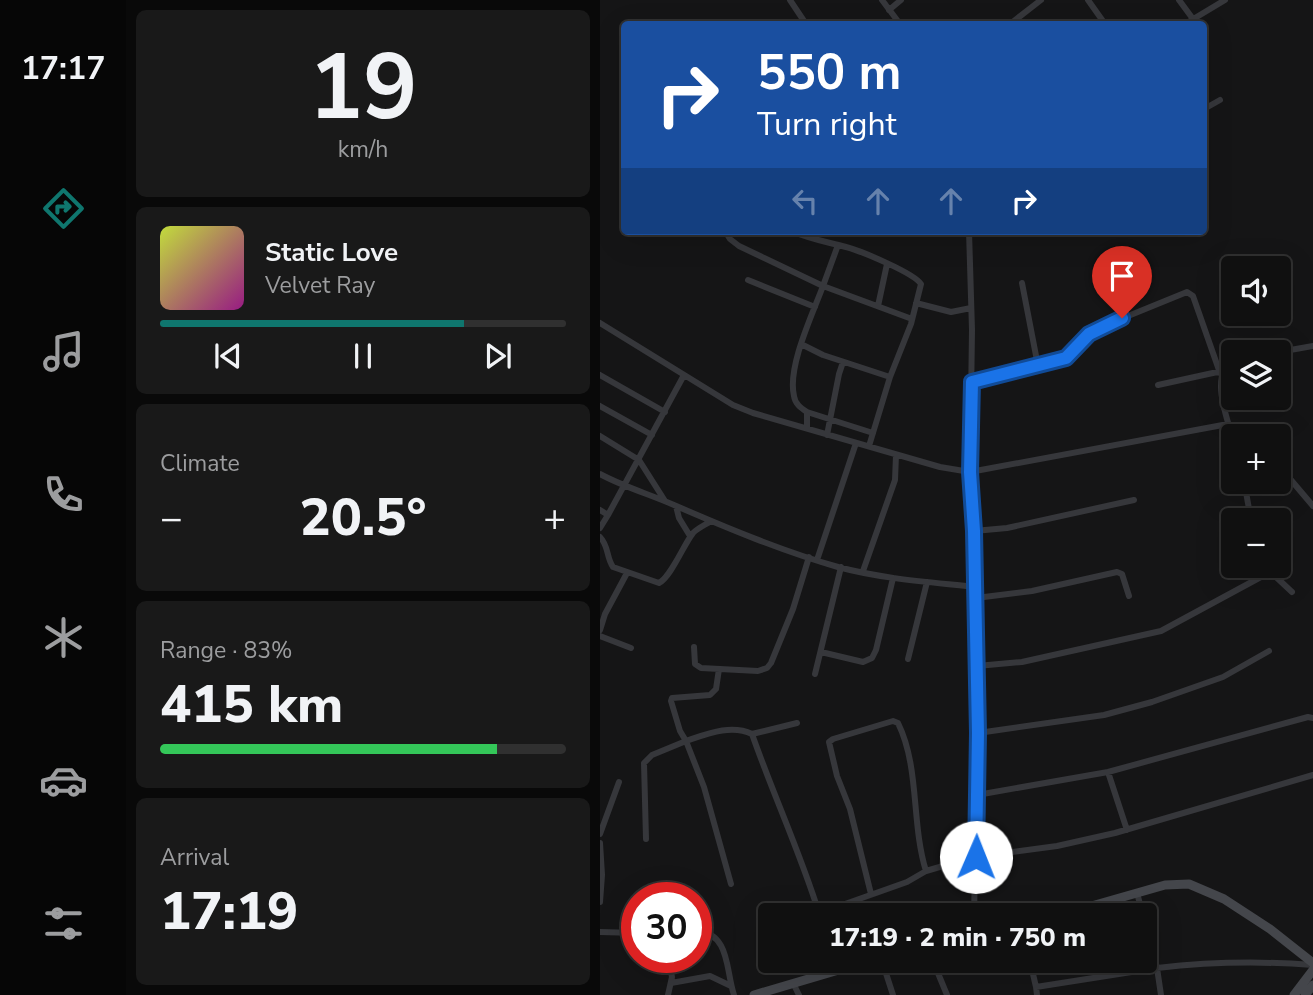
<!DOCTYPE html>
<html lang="en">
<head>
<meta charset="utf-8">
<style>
  :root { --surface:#101010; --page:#191919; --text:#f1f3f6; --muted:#9c9d9f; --line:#303030; --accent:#0f766e }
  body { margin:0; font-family:"Nunito Sans",sans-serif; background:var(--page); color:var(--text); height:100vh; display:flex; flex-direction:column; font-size:26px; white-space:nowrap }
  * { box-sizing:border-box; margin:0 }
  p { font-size:23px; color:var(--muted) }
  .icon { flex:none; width:38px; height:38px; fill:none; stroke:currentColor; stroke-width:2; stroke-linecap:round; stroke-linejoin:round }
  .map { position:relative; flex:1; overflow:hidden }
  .details { display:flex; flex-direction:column; gap:10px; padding:10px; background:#090909; width:474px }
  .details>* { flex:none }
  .hud { position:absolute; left:21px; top:21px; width:586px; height:214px; border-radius:7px; box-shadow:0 7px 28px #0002,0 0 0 2px var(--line); background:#1a4fa0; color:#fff; overflow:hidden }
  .tools { position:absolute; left:621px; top:256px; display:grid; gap:14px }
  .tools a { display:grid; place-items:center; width:70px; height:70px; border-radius:7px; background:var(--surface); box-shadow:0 7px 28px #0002,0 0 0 2px var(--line); font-size:35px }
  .speed { position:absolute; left:21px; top:882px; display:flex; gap:14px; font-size:35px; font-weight:700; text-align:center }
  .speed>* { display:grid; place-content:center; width:91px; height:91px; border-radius:50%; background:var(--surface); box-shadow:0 7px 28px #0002,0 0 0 2px var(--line); line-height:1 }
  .speed .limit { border:10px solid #d22; background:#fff; color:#111 }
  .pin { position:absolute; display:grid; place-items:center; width:60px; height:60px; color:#fff; margin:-72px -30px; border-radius:50% 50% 50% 0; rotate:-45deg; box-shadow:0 0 7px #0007 }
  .pin .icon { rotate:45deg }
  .me { position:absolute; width:77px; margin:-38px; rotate:1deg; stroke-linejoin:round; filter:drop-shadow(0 0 5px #0008) }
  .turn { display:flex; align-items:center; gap:24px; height:147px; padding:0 21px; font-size:32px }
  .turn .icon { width:91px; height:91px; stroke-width:2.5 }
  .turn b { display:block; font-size:49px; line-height:60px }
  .lanes { display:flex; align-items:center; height:66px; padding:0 21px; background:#0003; justify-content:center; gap:35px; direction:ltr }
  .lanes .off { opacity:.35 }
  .big { font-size:52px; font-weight:800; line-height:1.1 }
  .details .card { flex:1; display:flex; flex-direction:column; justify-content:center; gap:10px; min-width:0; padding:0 24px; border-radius:10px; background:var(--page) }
  .details .dial { align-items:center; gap:0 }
  .dial b { font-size:91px; line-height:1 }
  .song { display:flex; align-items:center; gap:21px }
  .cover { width:84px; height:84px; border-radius:10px; background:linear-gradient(135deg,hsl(70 70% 55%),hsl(310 70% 35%)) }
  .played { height:7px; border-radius:4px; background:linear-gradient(90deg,var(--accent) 75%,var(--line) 75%) }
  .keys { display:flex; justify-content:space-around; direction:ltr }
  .heat { display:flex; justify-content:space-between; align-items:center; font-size:38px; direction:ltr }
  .charge { height:10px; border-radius:5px; background:linear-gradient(90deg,#34c759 83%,var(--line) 0) }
  .trip { position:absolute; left:158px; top:903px; width:399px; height:70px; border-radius:7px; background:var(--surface); box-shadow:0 7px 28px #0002,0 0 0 2px var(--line); font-weight:800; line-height:70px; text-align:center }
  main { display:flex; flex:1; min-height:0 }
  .tab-bar { display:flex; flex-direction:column; width:126px; justify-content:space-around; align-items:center; background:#060606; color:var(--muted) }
  .tab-bar .icon { width:49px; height:49px }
  .tab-bar .current { color:var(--accent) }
  .tab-bar b { font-size:32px; color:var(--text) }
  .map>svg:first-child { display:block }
</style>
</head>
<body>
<main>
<nav class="tab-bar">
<b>17:17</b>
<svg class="icon current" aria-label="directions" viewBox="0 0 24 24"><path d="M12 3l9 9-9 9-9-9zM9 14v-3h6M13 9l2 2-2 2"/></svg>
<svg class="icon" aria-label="music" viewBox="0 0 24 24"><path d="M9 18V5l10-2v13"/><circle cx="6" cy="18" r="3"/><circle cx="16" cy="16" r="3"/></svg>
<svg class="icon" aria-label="phone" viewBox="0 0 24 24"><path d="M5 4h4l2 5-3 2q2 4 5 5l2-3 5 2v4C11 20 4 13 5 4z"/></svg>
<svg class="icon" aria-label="climate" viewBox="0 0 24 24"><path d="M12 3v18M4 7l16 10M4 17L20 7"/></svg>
<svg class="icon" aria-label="car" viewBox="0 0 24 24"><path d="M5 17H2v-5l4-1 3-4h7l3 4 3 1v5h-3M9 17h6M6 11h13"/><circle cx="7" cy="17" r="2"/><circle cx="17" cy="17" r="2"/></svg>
<svg class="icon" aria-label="filters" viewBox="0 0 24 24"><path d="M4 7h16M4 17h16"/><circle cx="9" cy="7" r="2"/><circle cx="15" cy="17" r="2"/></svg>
</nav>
<section class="details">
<div class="card dial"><b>19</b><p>km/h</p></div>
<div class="card">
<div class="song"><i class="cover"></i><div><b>Static Love</b><p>Velvet Ray</p></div></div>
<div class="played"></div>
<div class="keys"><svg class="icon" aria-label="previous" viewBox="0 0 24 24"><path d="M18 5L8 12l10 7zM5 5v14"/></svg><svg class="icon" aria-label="pause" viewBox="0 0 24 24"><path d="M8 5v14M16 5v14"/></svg><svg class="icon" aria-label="next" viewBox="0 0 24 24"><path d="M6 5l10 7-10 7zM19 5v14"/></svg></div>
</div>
<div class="card"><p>Climate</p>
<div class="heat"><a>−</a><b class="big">20.5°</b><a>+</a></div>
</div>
<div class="card"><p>Range · 83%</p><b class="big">415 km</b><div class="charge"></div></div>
<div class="card"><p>Arrival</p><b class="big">17:19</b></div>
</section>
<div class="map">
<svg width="713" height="995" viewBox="0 0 713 995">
  <rect width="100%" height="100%" fill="#151516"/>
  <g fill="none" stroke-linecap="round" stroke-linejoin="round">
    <path stroke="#36373b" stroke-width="6" d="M190 0 206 24
      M282 0 300 24
      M488 0 505 24
      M579 0 593 19
      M289 10 301 0
      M410 24 441 0
      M585 24 625 0
      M604 109 620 100
      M125 231 130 239 139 246 223 286C213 313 187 367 194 396 195 404 201 408 207 412V428
      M192 231C209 239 228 242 246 247 261 251 314 273 321 284L311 324 290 377 269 446
      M369 231 372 330 370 472 374 531 378 733 374 915
      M238 245 223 286 312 319
      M148 280 215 307
      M422 283 438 366
      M316 303 351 312 371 308
      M278 306 287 264
      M0 323 133 405 153 413 340 467 370 472 628 424
      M201 344 223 355 290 377
      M679 352 713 346
      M634 360C608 373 628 421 634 442
      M0 375 65 412
      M371 382 466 358 489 334 506 325 587 292 593 296 620 373
      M558 385 622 371
      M0 406 52 435
      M207 412 273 433
      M227 435 239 374 243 362
      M0 436 39 460 65 501
      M0 474C24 487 49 494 74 505 127 528 182 551 238 567 283 579 330 582 375 587
      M679 478 688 477 691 480 713 506
      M644 481 651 520
      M644 485 669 481
      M76 506 79 518 90 536
      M0 510 8 515 84 375
      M0 528 8 515
      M374 531 407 528 534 500
      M0 537C9 546 6 557 13 567L59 583C71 577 84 544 93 533 98 528 105 525 111 521
      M217 560 256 443
      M669 565 676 577 692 592
      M263 571 295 480 296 455
      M376 598 432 591 517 572 522 574 529 596
      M0 630 5 614 27 573
      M0 636 31 648
      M94 647 95 664 101 668 158 671 167 668 171 663 193 609 209 557
      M221 652 263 662 272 658 276 650 293 578
      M308 659 327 582
      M377 666 422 662 561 631 672 571
      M215 674 241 567
      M197 723 152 734C173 794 200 852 219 913
      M378 733 504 715 552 702 623 677 669 651
      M508 772 527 830
      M377 795 508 772 708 717 713 718
      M0 834 19 782
      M46 839 44 763 52 755 86 741 80 731 71 701 72 698 110 695 116 689 119 669
      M0 843 2 875 0 902
      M131 884 104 787 86 741C107 734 131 724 152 734
      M537 893 543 915
      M271 894 250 809 237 776 229 742 233 739 293 721 298 723C320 768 311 823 326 871
      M214 915 307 882 326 871 360 861 375 857 457 846 515 833 713 775
      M96 929C131 936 125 967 134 995
      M0 932 37 933
      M68 957 72 977 68 995
      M207 961 212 978
      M282 961 293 995
      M333 961 347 995
      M430 961 436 987
      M71 983 110 976 131 986
      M193 983 199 995
      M437 995 436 987 557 968 544 920
      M561 995 557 968C609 962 661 961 713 965"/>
    <path stroke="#44464b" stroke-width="9" d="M460 915 565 885 589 884 624 899 670 929 713 963
      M154 995 269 961
      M694 995 713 970
      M705 995 713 985"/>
  </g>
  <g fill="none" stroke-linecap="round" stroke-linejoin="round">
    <g stroke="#114b97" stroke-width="18">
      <path id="route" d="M376 857 378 733 374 531 370 472 372 382 466 358 489 334 522 318"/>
    </g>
    <use href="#route" stroke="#1a73e8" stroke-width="12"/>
  </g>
</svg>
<div class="tools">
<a><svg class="icon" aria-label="sound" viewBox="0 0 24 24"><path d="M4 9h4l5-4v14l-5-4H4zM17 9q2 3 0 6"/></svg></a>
<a><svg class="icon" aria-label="layers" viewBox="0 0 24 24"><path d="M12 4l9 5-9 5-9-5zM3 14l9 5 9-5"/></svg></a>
<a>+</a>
<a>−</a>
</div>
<div class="speed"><div class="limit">30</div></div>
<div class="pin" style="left:522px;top:318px;background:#d93025"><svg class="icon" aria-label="arrive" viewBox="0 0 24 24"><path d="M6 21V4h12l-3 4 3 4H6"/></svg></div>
<svg class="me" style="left:376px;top:857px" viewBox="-20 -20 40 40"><circle r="19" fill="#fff"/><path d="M0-13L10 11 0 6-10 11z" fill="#1a73e8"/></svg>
<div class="trip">17:19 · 2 min · 750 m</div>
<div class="hud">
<div class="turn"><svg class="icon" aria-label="right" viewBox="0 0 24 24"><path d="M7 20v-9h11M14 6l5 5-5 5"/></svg><div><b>550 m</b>Turn right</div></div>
<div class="lanes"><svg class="icon off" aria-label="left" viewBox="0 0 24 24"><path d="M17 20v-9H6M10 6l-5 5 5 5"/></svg><svg class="icon off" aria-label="ahead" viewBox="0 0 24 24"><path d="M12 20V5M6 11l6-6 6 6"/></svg><svg class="icon off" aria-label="ahead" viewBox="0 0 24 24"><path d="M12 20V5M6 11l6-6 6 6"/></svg><svg class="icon" aria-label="right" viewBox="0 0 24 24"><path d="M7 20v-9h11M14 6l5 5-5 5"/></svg></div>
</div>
</div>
</main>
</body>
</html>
